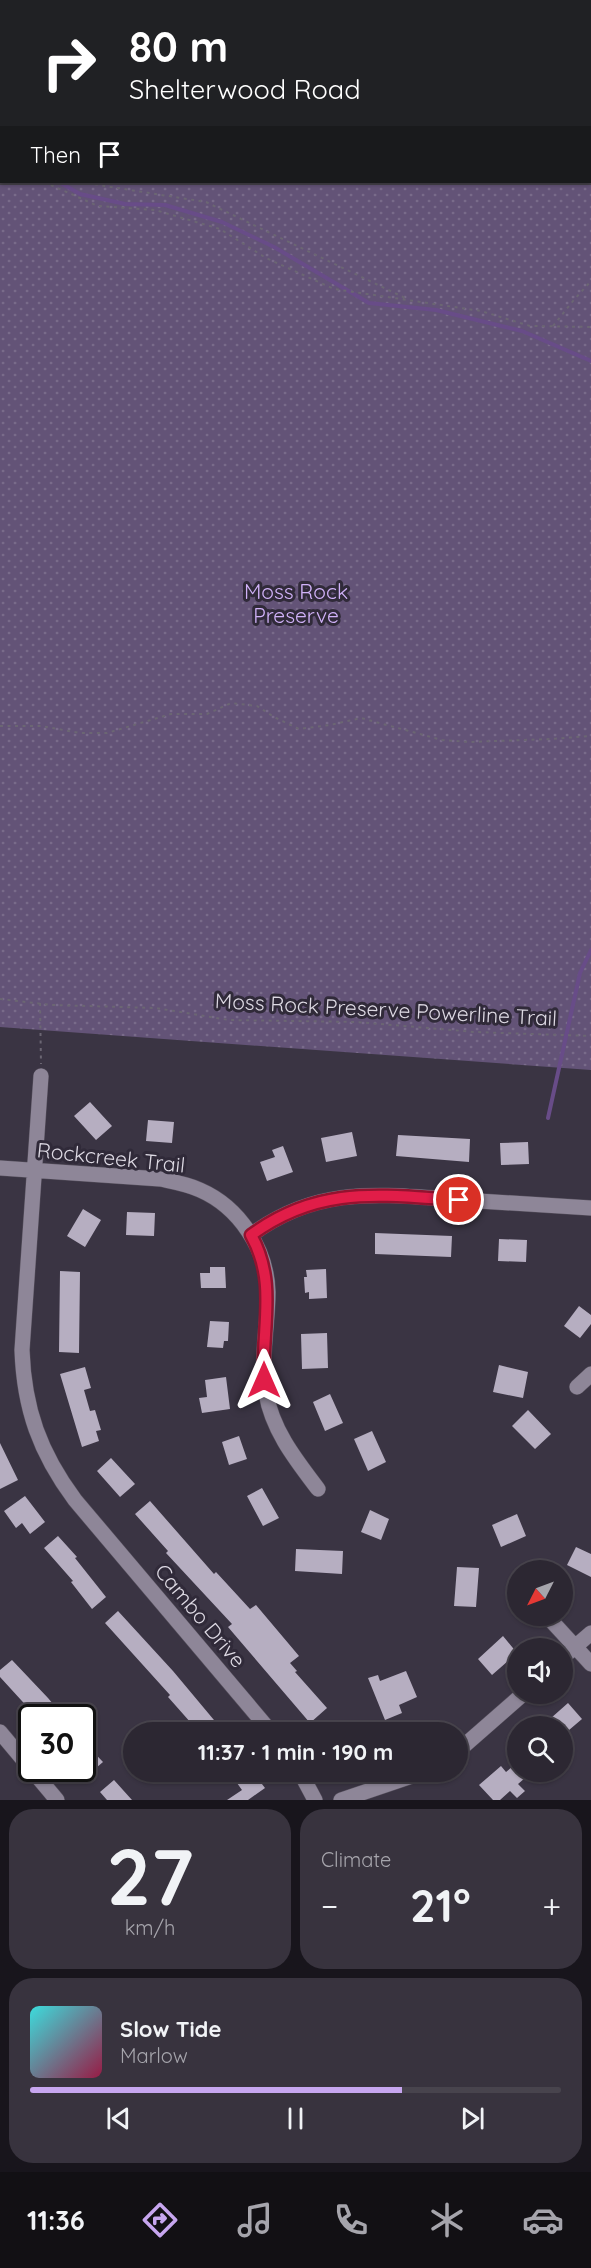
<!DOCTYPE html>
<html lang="en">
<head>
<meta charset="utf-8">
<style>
  :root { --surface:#2c2732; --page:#38333e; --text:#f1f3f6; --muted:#a6a5ac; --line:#48444d; --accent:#c7a6ef }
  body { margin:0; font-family:Quicksand,sans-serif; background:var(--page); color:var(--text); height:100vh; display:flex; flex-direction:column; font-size:22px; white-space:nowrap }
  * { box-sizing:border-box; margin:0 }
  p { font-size:20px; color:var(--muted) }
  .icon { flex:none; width:33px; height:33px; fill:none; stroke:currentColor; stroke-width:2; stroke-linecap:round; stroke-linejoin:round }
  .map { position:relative; height:1800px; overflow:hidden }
  .panel { display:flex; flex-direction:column; gap:9px; padding:9px; background:#18151c; flex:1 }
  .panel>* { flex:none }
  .hud { position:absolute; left:0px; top:0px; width:591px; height:183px; box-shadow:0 2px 4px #0004,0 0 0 2px var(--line); background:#202124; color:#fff; overflow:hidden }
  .needle { width:39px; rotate:228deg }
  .buttons { position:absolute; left:507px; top:1560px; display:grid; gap:12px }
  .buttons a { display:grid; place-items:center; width:66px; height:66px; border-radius:50%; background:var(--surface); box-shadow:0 2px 4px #0004,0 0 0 2px var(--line); font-size:30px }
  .speed { position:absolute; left:18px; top:1704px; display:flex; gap:12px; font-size:30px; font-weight:700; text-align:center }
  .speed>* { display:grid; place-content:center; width:78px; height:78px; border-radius:50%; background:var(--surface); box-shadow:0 2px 4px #0004,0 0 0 2px var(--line); line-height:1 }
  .speed .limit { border:3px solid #111; border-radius:9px; background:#fff; color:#111 }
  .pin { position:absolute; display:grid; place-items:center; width:51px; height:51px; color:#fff; margin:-26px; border:3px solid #fff; border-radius:50%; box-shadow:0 2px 6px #0007 }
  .me { position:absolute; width:66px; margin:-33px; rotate:0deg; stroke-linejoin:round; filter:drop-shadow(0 0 4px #0008) }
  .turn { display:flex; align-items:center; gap:21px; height:126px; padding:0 30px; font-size:27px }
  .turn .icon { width:78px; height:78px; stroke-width:2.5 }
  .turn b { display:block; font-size:42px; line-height:51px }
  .then { display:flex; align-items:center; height:57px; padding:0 30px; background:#0003; gap:12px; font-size:22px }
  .big { font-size:45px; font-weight:700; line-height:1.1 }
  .panel .widget { flex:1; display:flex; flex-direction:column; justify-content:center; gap:9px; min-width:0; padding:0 21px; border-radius:24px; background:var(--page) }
  .panel .dial { align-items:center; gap:0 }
  .dial b { font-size:78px; line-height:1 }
  .song { display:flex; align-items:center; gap:18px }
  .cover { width:72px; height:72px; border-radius:9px; background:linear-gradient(135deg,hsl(180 70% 55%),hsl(340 70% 35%)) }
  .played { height:6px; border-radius:3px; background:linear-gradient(90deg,var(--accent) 70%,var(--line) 70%) }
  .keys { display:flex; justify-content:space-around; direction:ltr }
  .heat { display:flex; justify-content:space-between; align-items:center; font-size:33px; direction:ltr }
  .panel .tiles { flex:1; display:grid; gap:9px; grid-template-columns:1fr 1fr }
  .widget:last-child { grid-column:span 2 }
  .trip { position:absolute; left:123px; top:1722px; width:345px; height:60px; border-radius:30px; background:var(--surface); box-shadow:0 2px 4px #0004,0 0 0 2px var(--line); font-weight:700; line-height:60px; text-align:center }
  .dock { display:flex; height:96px; justify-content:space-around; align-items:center; background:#121014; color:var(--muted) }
  .dock .icon { width:42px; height:42px }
  .dock .active { color:var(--accent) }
  .dock b { font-size:27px; color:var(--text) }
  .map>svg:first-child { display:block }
</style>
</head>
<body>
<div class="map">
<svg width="591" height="1800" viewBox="0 0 591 1800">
  <defs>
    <pattern id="park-dots" width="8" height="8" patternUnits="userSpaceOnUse" patternTransform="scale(1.5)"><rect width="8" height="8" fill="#635377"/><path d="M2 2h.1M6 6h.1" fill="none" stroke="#796b8a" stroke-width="1.8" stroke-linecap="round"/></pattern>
  </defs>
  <rect width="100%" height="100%" fill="#3a3443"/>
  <path fill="url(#park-dots)" fill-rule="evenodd" d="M0 0H591V1070L0 1027ZM2 2H590V182H2Z"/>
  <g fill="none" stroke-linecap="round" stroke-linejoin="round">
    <path stroke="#684c88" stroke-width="4" d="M0 149 2 150
      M59 182 80 194 125 204 165 205 222 222 274 247 369 303 436 310 522 331 591 361
      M548 1118 580 973 591 950"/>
  </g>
  <path fill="#b6aec1" d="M90 1102 112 1126 96 1140 74 1116Z
    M148 1120 174 1122 172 1143 146 1141Z
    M352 1132 357 1156 326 1162 321 1138Z
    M398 1135 470 1139 469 1162 396 1156Z
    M528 1142 529 1164 501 1165 500 1143Z
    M283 1146 293 1172 267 1181 260 1162 275 1157 272 1150Z
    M83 1209 101 1220 85 1247 67 1236Z
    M127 1212 155 1213 154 1236 126 1235Z
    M375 1233 452 1236 451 1257 375 1254Z
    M499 1239 527 1240 526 1262 498 1261Z
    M210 1267H225L226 1288H201L200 1273H210Z
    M326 1269 327 1298 309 1299V1292L305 1293 304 1277H307L306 1270Z
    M60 1271 80 1272 79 1353 59 1352Z
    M579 1306 591 1315V1324L580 1338 564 1326Z
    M210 1321 229 1322 228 1341H224L223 1348 207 1347Z
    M327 1333 328 1368 302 1369 301 1334Z
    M499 1365 528 1372 523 1398 493 1392Z
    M85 1367 91 1388 84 1390 90 1411 95 1410 101 1430 96 1431 99 1441 82 1447 60 1374Z
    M226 1377 230 1409 202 1413 199 1398 207 1397 205 1380Z
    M330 1394 343 1423 325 1431 313 1402Z
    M528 1410 551 1434 535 1449 512 1426Z
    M372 1431 386 1462 368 1471 354 1439Z
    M239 1436 247 1459 229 1465 222 1442Z
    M0 1443 18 1480 0 1489Z
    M111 1458 135 1484 120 1497 97 1471Z
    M262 1488 279 1518 263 1526 247 1496Z
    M25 1496 45 1522 30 1534 22 1523 16 1528 4 1511Z
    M150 1501 214 1574 216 1572 250 1609 256 1605 299 1656 290 1663 297 1671 295 1672 327 1708 310 1723 228 1627 232 1624 166 1553 168 1551 135 1514Z
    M370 1510 389 1519 381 1540 361 1532Z
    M517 1514 526 1536 501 1547 492 1525Z
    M58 1536 77 1557 75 1558 106 1597 92 1609 71 1582 73 1581 44 1548Z
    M576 1547 591 1554V1577L567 1565Z
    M296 1549 343 1551 342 1574 295 1571Z
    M457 1567 479 1568 476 1607 454 1606Z
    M118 1611 173 1671 224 1732H199L168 1697 170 1695 105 1623Z
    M503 1636 517 1653 492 1675 478 1659Z
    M12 1660 48 1698 65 1718H26L32 1712 0 1677V1670Z
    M406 1671 417 1697 399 1705 402 1713 385 1720 368 1678 378 1675 380 1681Z
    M568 1703 582 1719 562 1736V1726H542Z
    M82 1740 103 1762 82 1780Z
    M518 1762V1772H532L518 1784 525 1791 517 1798 510 1791 500 1800H493L479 1785 501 1766 506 1772Z
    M229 1772H253L265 1788 248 1800H227L242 1790Z
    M114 1780 132 1800H107L100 1792Z"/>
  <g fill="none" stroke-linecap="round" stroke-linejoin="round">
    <g stroke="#56505d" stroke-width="16">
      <path id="street" d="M41 1076 22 1350C24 1409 40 1453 75 1500L271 1732
        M0 1168 160 1179C174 1182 187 1184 200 1190 239 1207 267 1249 268 1292 268 1325 260 1359 266 1393 272 1430 296 1460 318 1489
        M251 1235C320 1184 383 1195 463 1200 505 1203 548 1205 591 1208
        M577 1387 591 1374
        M547 1616 591 1664
        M562 1658 591 1633
        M0 1732 57 1800
        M458 1751 523 1694
        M300 1772 315 1800
        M341 1800 424 1772"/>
    </g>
    <path stroke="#6b6673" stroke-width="2" stroke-dasharray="3 4.5" stroke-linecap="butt" d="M0 134 2 135
      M0 156H2
      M590 181 591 182
      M44 182 98 206 155 210 220 229 266 258 334 289 481 311 530 326 591 327
      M80 182 206 202 405 298
      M553 326 573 301 591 281
      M0 726H41L80 733H107L171 714H207L231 703 257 706 274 717 299 729 330 725 361 718 442 740 469 742 550 739 591 736
      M0 999 52 1005 156 1008 229 1020 357 1022 475 1032 591 1036
      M40 1003 41 1064"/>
    <use href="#street" stroke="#8e8698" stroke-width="15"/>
  </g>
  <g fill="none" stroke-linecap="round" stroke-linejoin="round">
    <g stroke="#92132f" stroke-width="15">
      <path id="route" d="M264 1380C261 1329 278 1283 251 1235 319 1185 380 1195 459 1200"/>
    </g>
    <use href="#route" stroke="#e11d48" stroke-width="10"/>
  </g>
  <g text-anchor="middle" stroke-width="6" stroke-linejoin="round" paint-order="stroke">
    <g font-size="21" fill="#d1b2f9" stroke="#302a39">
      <text x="296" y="599">Moss Rock<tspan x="296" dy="24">Preserve</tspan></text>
    </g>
    <g font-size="21" fill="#ddd9e3" stroke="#302a39">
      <text transform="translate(386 1010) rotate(3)" y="7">Moss Rock Preserve Powerline Trail</text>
      <text transform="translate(111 1158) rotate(6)" y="7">Rockcreek Trail</text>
      <text transform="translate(200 1616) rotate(50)" y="7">Cambo Drive</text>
    </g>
  </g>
</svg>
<div class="buttons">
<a><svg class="needle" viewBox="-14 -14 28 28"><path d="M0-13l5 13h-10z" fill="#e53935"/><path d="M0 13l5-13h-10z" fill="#a6a5ac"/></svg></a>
<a><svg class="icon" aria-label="sound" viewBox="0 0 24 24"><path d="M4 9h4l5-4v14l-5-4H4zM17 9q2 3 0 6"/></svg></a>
<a><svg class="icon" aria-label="search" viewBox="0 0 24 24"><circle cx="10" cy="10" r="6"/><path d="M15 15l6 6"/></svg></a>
</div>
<div class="speed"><div class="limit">30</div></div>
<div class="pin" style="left:459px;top:1200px;background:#d93025"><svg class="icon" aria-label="arrive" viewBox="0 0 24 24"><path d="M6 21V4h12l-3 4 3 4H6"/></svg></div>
<svg class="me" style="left:264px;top:1380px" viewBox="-20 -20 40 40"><path d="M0-17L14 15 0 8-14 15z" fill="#e11d48" stroke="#fff" stroke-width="4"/></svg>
<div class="trip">11:37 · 1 min · 190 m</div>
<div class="hud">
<div class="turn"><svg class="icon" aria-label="right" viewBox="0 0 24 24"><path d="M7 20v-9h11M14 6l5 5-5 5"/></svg><div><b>80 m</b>Shelterwood Road</div></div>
<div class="then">Then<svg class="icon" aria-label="arrive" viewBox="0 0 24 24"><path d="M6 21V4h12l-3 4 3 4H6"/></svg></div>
</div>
</div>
<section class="panel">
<div class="tiles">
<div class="widget dial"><b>27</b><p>km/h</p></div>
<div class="widget"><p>Climate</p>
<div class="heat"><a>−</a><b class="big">21°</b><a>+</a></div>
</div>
<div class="widget">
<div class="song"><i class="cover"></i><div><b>Slow Tide</b><p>Marlow</p></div></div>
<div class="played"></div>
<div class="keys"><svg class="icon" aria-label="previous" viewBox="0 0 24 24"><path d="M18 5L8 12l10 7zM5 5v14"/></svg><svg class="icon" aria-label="pause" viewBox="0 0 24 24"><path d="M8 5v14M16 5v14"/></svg><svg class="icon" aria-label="next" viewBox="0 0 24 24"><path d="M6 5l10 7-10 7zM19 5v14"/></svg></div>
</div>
</div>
</section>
<nav class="dock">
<b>11:36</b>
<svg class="icon active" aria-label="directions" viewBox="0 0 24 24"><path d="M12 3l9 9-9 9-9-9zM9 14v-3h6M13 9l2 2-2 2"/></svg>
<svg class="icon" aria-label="music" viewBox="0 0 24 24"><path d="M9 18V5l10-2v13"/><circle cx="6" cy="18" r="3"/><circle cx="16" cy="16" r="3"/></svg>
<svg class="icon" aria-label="phone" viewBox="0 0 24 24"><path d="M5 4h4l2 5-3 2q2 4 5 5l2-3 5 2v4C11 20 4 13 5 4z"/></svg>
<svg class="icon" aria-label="climate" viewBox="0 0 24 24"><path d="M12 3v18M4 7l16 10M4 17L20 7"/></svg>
<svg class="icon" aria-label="car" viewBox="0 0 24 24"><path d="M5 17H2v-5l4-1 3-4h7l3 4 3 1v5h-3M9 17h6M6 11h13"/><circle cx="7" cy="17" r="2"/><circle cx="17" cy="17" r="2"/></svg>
</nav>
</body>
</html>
